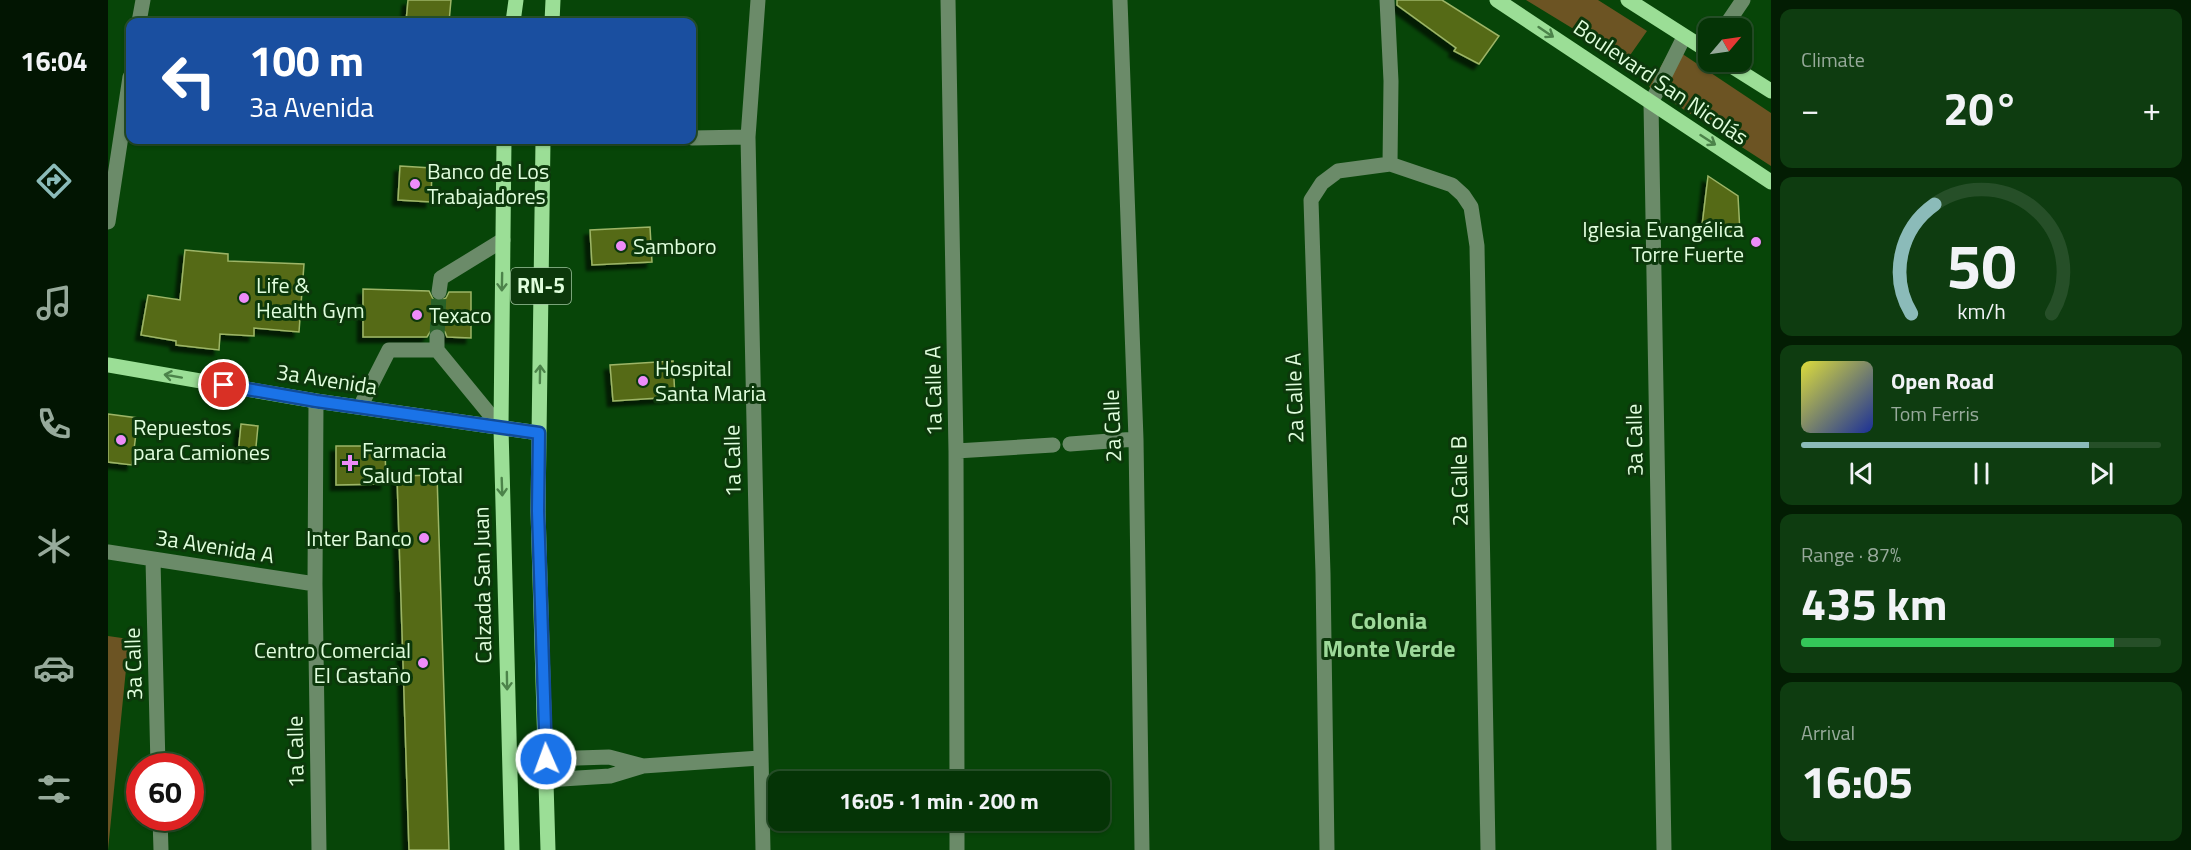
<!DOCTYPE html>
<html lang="en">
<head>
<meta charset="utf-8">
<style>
  :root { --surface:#053406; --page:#0e3c10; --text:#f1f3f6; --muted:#97aa9b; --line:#264f28; --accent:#8bbbb9 }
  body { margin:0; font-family:"Titillium Web",sans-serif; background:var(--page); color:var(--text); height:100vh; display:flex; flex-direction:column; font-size:22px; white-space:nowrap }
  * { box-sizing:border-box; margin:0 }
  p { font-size:20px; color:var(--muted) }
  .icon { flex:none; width:33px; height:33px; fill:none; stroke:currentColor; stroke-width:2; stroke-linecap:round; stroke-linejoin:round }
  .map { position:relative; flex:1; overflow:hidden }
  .details { display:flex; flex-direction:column; gap:9px; padding:9px; background:#031d03; width:420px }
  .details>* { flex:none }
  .top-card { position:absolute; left:18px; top:18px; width:570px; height:126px; border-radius:12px; box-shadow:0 2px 4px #0004,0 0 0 2px var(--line); background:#1a4fa0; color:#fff; overflow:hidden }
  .needle { width:39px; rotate:61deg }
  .buttons { position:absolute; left:1590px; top:18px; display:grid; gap:12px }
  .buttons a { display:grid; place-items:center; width:54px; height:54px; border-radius:12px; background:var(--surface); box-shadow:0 2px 4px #0004,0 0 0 2px var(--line); font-size:30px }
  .speed { position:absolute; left:18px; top:753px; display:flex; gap:12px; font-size:30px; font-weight:700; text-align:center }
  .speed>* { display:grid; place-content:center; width:78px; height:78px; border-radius:50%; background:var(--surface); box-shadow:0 2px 4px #0004,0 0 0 2px var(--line); line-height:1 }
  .speed .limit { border:9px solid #d22; background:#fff; color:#111 }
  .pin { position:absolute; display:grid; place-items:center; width:51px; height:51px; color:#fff; margin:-26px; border:3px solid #fff; border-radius:50%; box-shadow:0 2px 6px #0007 }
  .me { position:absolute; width:66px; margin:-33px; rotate:358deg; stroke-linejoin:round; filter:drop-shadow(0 0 4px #0008) }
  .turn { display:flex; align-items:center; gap:21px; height:126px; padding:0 24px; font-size:27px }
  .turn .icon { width:78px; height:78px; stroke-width:2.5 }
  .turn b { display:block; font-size:42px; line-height:51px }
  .big { font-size:45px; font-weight:700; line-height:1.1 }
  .details .card { flex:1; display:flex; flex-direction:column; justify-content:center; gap:9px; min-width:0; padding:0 21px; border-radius:12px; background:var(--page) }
  .details .dial { align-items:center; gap:0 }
  .dial svg { height:156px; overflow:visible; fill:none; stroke:var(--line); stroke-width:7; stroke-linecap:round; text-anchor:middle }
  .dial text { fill:var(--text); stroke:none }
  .song { display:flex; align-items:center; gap:18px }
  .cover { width:72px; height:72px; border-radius:9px; background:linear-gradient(135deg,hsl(60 70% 55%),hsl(230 70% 35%)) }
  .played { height:6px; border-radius:3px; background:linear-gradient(90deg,var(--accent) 80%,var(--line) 80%) }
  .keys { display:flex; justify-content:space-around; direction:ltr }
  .heat { display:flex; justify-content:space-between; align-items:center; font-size:33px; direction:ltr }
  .charge { height:9px; border-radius:4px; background:linear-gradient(90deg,#34c759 87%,var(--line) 0) }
  .trip { position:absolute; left:660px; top:771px; width:342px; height:60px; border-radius:12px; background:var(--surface); box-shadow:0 2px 4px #0004,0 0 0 2px var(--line); font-weight:700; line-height:60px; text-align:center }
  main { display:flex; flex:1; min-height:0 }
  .dock { display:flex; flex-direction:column; width:108px; justify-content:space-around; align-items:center; background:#021502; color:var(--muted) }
  .dock .icon { width:42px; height:42px }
  .dock .selected { color:var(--accent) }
  .dock b { font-size:27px; color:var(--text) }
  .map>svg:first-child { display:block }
</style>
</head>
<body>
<main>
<nav class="dock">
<b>16:04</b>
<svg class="icon selected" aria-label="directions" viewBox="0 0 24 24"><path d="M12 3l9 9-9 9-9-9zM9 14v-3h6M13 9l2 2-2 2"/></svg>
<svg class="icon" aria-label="music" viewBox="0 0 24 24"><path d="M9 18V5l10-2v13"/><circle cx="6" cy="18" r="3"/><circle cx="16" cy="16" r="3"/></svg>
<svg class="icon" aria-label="phone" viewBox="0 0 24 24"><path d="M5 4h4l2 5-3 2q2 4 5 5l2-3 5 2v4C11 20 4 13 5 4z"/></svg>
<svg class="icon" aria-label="climate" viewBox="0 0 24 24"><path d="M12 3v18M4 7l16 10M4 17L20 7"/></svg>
<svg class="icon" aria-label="car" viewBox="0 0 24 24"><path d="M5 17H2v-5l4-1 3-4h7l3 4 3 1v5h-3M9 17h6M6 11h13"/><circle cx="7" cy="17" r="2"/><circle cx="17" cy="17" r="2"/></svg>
<svg class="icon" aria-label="filters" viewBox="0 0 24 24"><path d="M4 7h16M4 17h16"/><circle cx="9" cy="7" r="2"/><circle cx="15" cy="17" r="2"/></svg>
</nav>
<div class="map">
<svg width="1663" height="850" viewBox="0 0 1663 850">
  <defs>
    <filter id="shadow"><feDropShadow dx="-5.5" dy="5.5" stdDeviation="1.5" flood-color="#0009"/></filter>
  </defs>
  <rect width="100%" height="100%" fill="#074508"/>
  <path fill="#6c5423" d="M1418 0H1490L1539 31 1518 61Z
    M1564 47 1663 113V166L1541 87Z
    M0 636 21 639 0 850Z"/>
  <path fill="#556a18" stroke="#9db566" stroke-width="1.5" filter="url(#shadow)" d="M300 0H343L341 22H298Z
    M1289 0H1334L1391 36 1371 64 1346 51 1348 48 1289 5Z
    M292 166 324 168 323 202 290 200Z
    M1600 176 1630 196 1632 232 1593 234Z
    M542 227 544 262 484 265 482 230Z
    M77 250 120 254V261L196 264 191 332 146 328V336L112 334 111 350 68 345V341L33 335 40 295 72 300Z
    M255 289 321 291 325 299 330 302 338 298 341 292H363V338L339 337 337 332 330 327 324 329 319 337H255Z
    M565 361 567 397 505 401 502 365Z
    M0 414 30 418 24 465 0 462Z
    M133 424 150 426 147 457 130 455Z
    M228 446H277L278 484 228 485Z
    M329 475 341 850H301L289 476Z"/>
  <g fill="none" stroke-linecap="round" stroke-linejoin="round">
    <path stroke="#286128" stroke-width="15" stroke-dasharray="15 8" stroke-linecap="butt" d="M329 337 331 292"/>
    <path stroke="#6b8b69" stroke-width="15" d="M650 0 640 137 655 850
      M840 0 848 451 849 782
      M1012 0 1028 439 1034 850
      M1279 0 1283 81 1282 164
      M31 22 35 0
      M1616 28 1635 0
      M584 138 640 137
      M0 222 22 77
      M331 292 333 278 395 240
      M329 337V350L393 428
      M208 401 207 584 211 850
      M252 407 281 350H329
      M962 444 1028 439
      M848 451 945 445
      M0 552 207 584
      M45 560 50 766
      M438 759 501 757 535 766
      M438 780 502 776 535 766 652 758
      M52 818 53 850
      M849 850V820
      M1219 850 1215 573 1203 200 1214 183 1230 171 1282 164 1344 185 1355 195 1363 207 1369 246 1380 850
      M1556 850 1543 103 1576 37"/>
    <path stroke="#9bde96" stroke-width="15" d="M1389 0 1663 182
      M1520 0 1600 51
      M405 22 408 0
      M444 22 445 0
      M1617 62 1663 91
      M396 140 393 428 404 850
      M435 140 430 511 440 850
      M0 365 208 401 431 433"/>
  </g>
  <defs><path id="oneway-shaft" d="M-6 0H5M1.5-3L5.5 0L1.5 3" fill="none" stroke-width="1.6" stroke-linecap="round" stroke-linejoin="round" transform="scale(1.5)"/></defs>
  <g stroke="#4c834a">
    <use href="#oneway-shaft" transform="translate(1438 32) rotate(34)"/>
    <use href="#oneway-shaft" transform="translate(1600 140) rotate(33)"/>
    <use href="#oneway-shaft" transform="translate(394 282) rotate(91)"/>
    <use href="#oneway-shaft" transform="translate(432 374) rotate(-89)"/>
    <use href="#oneway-shaft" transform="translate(65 376) rotate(-170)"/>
    <use href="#oneway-shaft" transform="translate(394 487) rotate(88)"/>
    <use href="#oneway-shaft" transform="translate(399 681) rotate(89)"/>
  </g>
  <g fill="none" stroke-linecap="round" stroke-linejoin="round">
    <g stroke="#114b97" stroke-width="15">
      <path id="route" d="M116 385 208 401 431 433 430 511 438 759"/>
    </g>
    <use href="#route" stroke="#1a73e8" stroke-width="10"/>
  </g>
  <g fill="#ed8cf9" stroke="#0c380b" stroke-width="2">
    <circle cx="307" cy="184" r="6"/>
    <circle cx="1648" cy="242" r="6"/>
    <circle cx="513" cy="246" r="6"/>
    <circle cx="136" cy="298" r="6"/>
    <circle cx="309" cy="315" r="6"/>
    <circle cx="535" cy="381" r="6"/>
    <circle cx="13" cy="440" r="6"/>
    <path d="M239 454h6v6h6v6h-6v6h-6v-6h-6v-6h6z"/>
    <circle cx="316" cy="538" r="6"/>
    <circle cx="315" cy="663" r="6"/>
  </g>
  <g text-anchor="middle" stroke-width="6" stroke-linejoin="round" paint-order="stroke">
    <rect fill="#0c380b" stroke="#a0c39e" stroke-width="1.5" x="403" y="268" width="60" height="36" rx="4.5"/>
    <g font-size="21" font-weight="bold" fill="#e0fedd">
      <text x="433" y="293">RN-5</text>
    </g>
    <g font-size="22" fill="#e0fedd" stroke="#0c380b">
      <text transform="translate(1553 82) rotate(34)" y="8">Boulevard San Nicolás</text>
      <text transform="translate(219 379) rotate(9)" y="8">3a Avenida</text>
      <text transform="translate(825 391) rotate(-91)" y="8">1a Calle A</text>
      <text transform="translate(1186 398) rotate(-92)" y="8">2a Calle A</text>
      <text transform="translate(1004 426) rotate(-92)" y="8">2a Calle</text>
      <text transform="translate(1526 440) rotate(-91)" y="8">3a Calle</text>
      <text transform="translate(624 461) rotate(-91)" y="8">1a Calle</text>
      <text transform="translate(1351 481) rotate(-91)" y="8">2a Calle B</text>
      <text transform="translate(107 546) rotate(9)" y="8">3a Avenida A</text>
      <text transform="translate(374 585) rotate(-91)" y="8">Calzada San Juan</text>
      <text transform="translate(25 664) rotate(-92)" y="8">3a Calle</text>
      <text transform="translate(187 752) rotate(-91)" y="8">1a Calle</text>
    </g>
    <g font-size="22" fill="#e0fedd" stroke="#0c380b" text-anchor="start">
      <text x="319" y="179">Banco de Los<tspan x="319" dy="25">Trabajadores</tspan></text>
      <text x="1636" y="237" text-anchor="end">Iglesia Evangélica<tspan x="1636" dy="25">Torre Fuerte</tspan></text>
      <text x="525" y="254">Samboro</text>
      <text x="148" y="293">Life &amp;<tspan x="148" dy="25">Health Gym</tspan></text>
      <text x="321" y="323">Texaco</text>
      <text x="547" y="376">Hospital<tspan x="547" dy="25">Santa Maria</tspan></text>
      <text x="25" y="435">Repuestos<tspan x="25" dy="25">para Camiones</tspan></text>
      <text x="254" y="458">Farmacia<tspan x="254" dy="25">Salud Total</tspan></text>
      <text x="304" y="546" text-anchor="end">Inter Banco</text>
      <text x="303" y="658" text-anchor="end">Centro Comercial<tspan x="303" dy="25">El Castaño</tspan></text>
    </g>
    <g font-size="24" font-weight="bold" fill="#9dd999" stroke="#0c380b">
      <text x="1281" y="629">Colonia<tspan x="1281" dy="28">Monte Verde</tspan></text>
    </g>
  </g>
</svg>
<div class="buttons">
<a><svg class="needle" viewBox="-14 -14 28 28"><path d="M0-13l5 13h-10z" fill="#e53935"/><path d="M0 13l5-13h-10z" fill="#97aa9b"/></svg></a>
</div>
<div class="speed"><div class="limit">60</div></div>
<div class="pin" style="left:116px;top:385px;background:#d93025"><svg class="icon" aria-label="arrive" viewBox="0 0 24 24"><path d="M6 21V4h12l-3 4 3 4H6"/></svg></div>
<svg class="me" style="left:438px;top:759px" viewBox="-20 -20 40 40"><circle r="17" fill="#1a73e8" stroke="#fff" stroke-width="3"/><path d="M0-11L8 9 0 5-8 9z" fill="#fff"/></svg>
<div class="trip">16:05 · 1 min · 200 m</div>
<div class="top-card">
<div class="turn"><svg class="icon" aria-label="left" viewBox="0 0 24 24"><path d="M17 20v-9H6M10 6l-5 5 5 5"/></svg><div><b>100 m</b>3a Avenida</div></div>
</div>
</div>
<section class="details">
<div class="card"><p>Climate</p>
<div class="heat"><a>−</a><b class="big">20°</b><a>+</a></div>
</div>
<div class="card dial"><svg viewBox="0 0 100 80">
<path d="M14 69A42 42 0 1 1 86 69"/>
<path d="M14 69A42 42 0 0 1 26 13" stroke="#8bbbb9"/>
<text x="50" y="56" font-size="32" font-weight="700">50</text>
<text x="50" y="72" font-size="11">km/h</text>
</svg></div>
<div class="card">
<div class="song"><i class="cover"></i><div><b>Open Road</b><p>Tom Ferris</p></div></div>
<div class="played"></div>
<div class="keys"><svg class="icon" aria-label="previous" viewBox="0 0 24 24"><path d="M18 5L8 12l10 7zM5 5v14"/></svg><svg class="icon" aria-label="pause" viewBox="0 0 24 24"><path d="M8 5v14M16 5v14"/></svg><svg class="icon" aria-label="next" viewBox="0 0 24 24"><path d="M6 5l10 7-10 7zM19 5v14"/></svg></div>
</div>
<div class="card"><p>Range · 87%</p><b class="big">435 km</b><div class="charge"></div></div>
<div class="card"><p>Arrival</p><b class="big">16:05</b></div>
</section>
</main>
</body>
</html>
